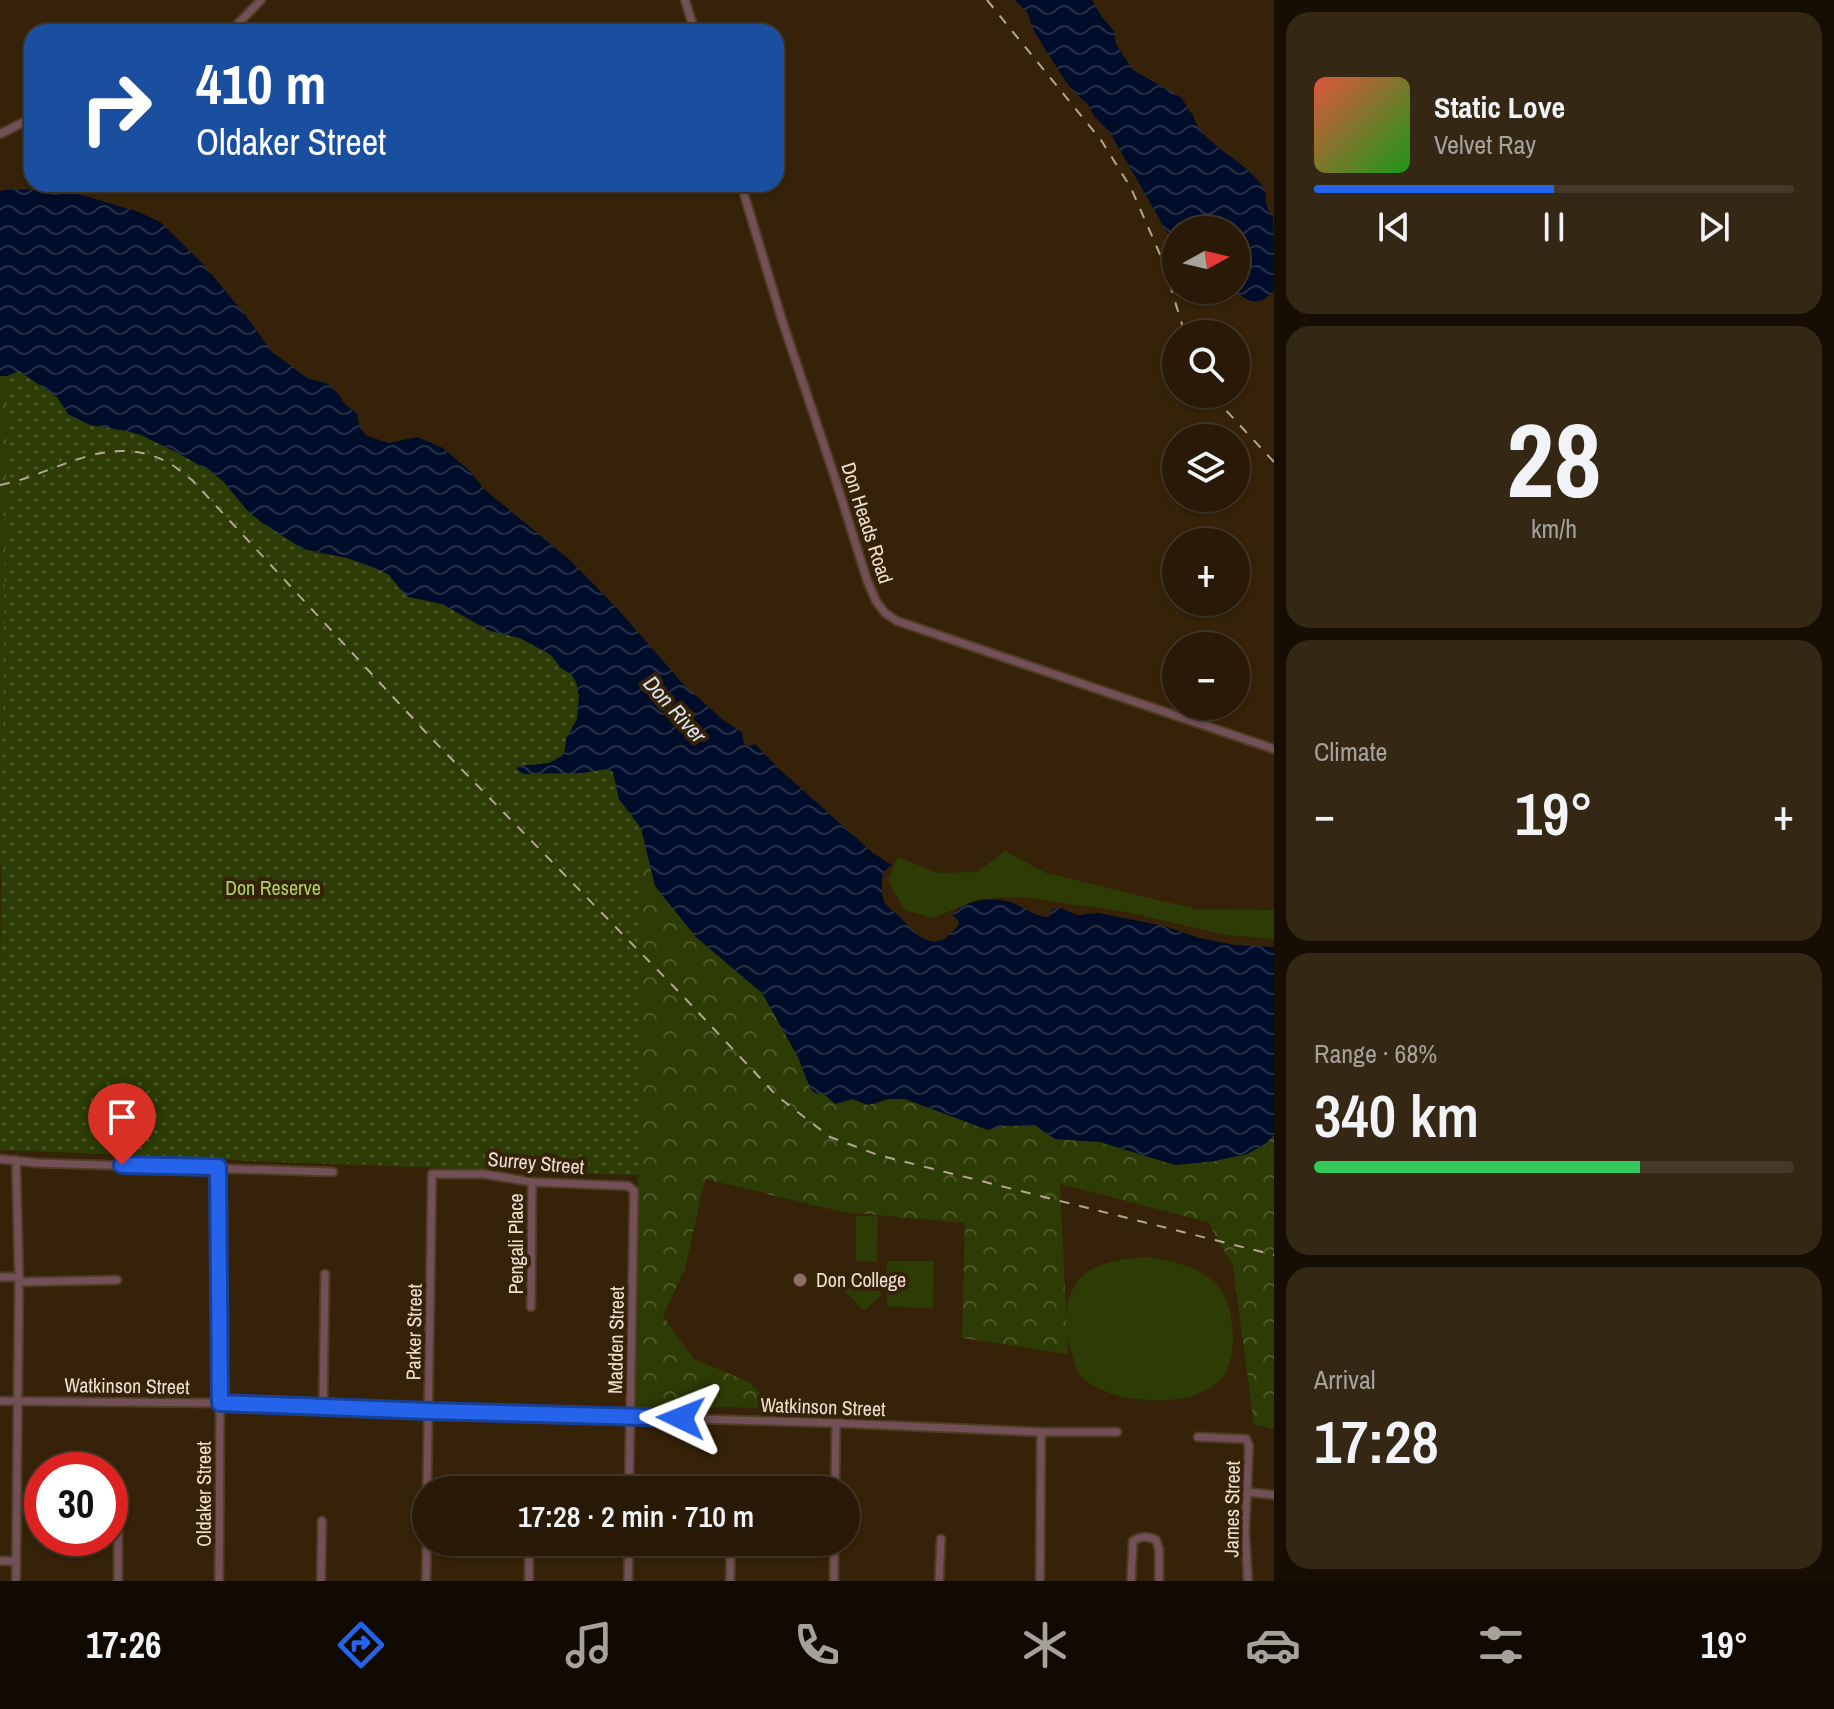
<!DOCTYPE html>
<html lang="en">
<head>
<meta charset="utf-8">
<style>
  :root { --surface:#281a06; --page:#342714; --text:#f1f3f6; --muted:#a5a19b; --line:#443828; --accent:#2563eb }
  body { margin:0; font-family:"Archivo Narrow",sans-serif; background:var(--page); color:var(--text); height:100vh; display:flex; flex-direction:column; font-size:30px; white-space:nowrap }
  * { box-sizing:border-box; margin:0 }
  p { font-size:26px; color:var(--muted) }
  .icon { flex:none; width:44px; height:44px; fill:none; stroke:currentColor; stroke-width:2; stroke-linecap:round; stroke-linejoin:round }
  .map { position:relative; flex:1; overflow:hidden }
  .details { display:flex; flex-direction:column; gap:12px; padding:12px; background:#160e03; width:560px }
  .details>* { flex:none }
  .guide { position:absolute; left:24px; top:24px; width:760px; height:168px; border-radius:24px; box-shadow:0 2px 6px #0004,0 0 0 2px var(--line); background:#1a4fa0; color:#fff; overflow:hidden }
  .needle { width:52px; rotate:82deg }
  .buttons { position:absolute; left:1162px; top:216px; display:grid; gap:16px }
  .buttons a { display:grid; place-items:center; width:88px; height:88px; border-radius:50%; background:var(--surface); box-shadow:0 2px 6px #0004,0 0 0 2px var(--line); font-size:40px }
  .speed { position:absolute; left:24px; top:1452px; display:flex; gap:16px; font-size:40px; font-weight:700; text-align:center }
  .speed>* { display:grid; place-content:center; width:104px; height:104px; border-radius:50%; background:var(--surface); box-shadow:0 2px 6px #0004,0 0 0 2px var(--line); line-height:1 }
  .speed .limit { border:12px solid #d22; background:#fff; color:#111 }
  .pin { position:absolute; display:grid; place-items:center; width:68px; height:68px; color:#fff; margin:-82px -34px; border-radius:50% 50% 50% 0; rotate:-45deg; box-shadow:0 0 8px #0007 }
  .pin .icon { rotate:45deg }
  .me { position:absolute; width:88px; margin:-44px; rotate:272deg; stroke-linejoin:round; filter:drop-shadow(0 0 6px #0008) }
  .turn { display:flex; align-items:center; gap:28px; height:168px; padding:0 40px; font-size:36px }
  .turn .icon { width:104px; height:104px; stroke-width:2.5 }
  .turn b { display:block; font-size:56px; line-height:68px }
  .big { font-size:60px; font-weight:600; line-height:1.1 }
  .details .widget { flex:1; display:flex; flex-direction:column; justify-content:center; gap:12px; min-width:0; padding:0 28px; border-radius:24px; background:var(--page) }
  .details .dial { align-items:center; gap:0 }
  .dial b { font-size:104px; line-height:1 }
  .song { display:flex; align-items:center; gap:24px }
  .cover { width:96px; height:96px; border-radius:12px; background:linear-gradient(135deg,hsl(10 70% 55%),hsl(120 70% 35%)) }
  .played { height:8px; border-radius:4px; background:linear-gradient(90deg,var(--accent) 50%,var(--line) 50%) }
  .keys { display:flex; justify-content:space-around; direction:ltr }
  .heat { display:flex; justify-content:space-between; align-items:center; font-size:44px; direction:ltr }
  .charge { height:12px; border-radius:6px; background:linear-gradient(90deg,#34c759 68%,var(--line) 0) }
  .trip { position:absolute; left:412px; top:1476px; width:448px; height:80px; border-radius:40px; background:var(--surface); box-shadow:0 2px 6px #0004,0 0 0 2px var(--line); font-weight:600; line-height:80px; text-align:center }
  .dock { display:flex; height:128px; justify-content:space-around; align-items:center; background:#100a02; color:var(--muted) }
  .dock .icon { width:56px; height:56px }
  .dock .current { color:var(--accent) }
  .dock b { font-size:36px; color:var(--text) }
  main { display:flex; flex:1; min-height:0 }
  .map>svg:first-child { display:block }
</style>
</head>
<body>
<main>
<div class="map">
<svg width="1274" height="1581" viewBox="0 0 1274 1581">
  <defs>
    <pattern id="forest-crowns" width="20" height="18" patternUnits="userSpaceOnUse" patternTransform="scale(2)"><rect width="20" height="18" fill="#2d3c04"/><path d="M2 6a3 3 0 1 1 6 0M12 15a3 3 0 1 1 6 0" fill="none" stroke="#4c5828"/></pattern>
    <pattern id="park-dots" width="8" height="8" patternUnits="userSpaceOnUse" patternTransform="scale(2)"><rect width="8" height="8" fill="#2d3c04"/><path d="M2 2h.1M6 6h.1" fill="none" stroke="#4c5828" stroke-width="1.8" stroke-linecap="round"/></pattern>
    <pattern id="water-waves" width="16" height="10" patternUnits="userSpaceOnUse" patternTransform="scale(2)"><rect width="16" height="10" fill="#000d2a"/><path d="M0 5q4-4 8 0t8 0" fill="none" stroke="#263048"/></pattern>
  </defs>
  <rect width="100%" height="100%" fill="#352208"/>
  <path fill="#2d3c04" d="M1005 851 1046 873 1196 909 1274 910V939L1226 935 1126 912 1021 897 979 899 933 918 905 910 888 881 898 857 938 873 977 872Z
    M856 1216H878L877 1262 856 1261Z
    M1147 1257C1171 1261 1195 1265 1214 1282 1234 1300 1239 1350 1225 1373 1220 1382 1212 1387 1202 1392 1173 1407 1097 1402 1078 1372 1075 1367 1074 1359 1072 1354 1062 1326 1062 1284 1094 1268 1111 1260 1129 1258 1147 1257Z
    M887 1261H934L933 1308 887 1307Z
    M863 1274 882 1294 864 1311 845 1291Z"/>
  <path fill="url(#forest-crowns)" d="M19 370 641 828 655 886 696 937 762 993 798 1057 810 1088 841 1103 852 1099 864 1104H876L888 1099H905L988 1130 1001 1126 1035 1125 1055 1139 1100 1142 1175 1165 1215 1161 1247 1154 1265 1144 1274 1135V1428L1254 1425 1233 1266 1208 1222 1060 1184 1068 1354 962 1338 965 1223 843 1212 705 1179 685 1268 663 1316 694 1359 749 1382 772 1406 764 1408 715 1407 636 1412 638 1175 247 1161 22 1144 24 919 0 865V376H7Z"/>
  <path fill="url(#park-dots)" d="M19 370 57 397 68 414 90 425 127 431 141 435 176 452 210 471 223 481 247 510 316 553 347 558 378 569 389 575 402 591 409 597 442 604 490 631 520 638 551 655 561 668 571 674 576 682 579 696 577 719 566 739 565 750 562 756 549 763 524 764 582 773 607 769 613 772 619 799 641 828 639 1175 0 1150V972L7 376Z"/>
  <path fill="url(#water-waves)" d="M1015 0H1092L1102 17 1114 31 1116 44 1133 70 1182 98 1190 112 1193 114C1197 143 1249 161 1264 189 1268 196 1264 199 1267 206 1268 210 1271 213 1273 217 1274 230 1274 275 1274 291 1258 308 1249 302 1233 290H1236V230H1176L1175 246 1109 131 1094 116 1087 103 1077 95 1066 82 1035 33 1027 12Z
    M52 189 82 195 139 212 160 222 203 264 243 312 272 352 307 378 328 384 336 390 344 403 357 414 360 428 367 436 389 443 417 437 443 448 471 472 484 489 571 561 616 607 683 684 723 720 742 732 744 744 750 746 755 744 778 768 834 818 873 853 892 865 883 872C882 882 880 894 885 903 888 909 895 911 899 916 919 939 936 956 959 924L958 920 952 915C965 899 995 896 1013 903 1026 908 1035 917 1049 917L1053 909 1060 908 1078 915 1098 913 1164 926 1199 938 1235 945 1274 947V1135L1265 1144 1247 1154 1215 1161 1175 1165 1100 1142 1055 1139 1034 1125 1001 1126 988 1130 905 1099H888L868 1105 852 1099 835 1104 825 1095 815 1093 810 1088 798 1057 762 993 696 937 655 886 641 828 619 799 613 772 607 769 582 773 525 774 520 772 517 769V766L549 763 562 756 565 750 566 739 577 719 579 696 576 682 571 674 561 668 551 655 520 638 490 631 442 604 409 597 402 591 389 575 378 569 347 558 303 549 261 522 247 510 223 481 210 471 176 452 141 435 127 431 90 425 68 414 57 397 19 371 7 376H0V191L4 190Z"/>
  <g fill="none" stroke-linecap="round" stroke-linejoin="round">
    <g stroke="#4f3d24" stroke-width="11">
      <path id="minor" d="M685 0 695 32
        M230 32 261 0
        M0 134 32 118
        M741 184 782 320 835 478 867 580 876 601 885 613 897 621 1274 749
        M0 1159 38 1163 333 1172
        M16 1160 19 1277 16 1581
        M218 1167 220 1403 219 1581
        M0 1277H19
        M19 1282 117 1280
        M531 1307 532 1182
        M0 1401 220 1403 428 1411 836 1423 1041 1432H1117
        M323 1406 325 1274
        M1198 1437 1246 1439 1249 1446 1245 1532 1248 1581
        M427 1490 432 1174H484L532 1182 628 1186 634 1191 629 1490
        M835 1490 836 1423
        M1247 1492 1274 1495
        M0 1561H16
        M118 1581V1506
        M321 1581 322 1521
        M426 1581 427 1542
        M529 1581V1542
        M628 1581 629 1542
        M730 1581 731 1542
        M834 1581V1542
        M939 1581 941 1539
        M1040 1581 1041 1432
        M1131 1581 1133 1541C1141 1536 1147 1536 1156 1540L1159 1549V1581"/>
    </g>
    <use href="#minor" stroke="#734f57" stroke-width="7"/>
    <path stroke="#b4a594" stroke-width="2" stroke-dasharray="10 10" stroke-linecap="butt" d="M987 0 1101 140 1131 188 1162 259 1185 334
      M1216 394 1222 406 1274 462
      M0 485C57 474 107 431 167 462 175 466 184 474 192 480L432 739 680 993 777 1096 830 1137 878 1155 1274 1255"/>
  </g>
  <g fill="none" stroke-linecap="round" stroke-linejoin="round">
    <g stroke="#184099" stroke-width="20">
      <path id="route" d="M122 1165 218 1167 220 1403 428 1411 681 1418"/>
    </g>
    <use href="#route" stroke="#2563eb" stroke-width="14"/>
  </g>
  <circle fill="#8d6e63" stroke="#352208" stroke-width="3" cx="800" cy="1280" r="8"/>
  <g text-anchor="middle" stroke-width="8" stroke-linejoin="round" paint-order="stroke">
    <g font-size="20" fill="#ede0d2" stroke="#352208">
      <text transform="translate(867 523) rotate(72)" y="7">Don Heads Road</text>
      <text transform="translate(536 1163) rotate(5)" y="7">Surrey Street</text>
      <text transform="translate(516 1244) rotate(-90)" y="7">Pengali Place</text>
      <text transform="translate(414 1332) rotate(-89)" y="7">Parker Street</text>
      <text transform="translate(616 1340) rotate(-89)" y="7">Madden Street</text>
      <text transform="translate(127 1386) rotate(1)" y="7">Watkinson Street</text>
      <text transform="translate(823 1407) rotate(2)" y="7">Watkinson Street</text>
      <text transform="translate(204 1494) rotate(-90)" y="7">Oldaker Street</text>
      <text transform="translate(1232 1509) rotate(-89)" y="7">James Street</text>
    </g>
    <g font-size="20" fill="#add167" stroke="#352208">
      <text x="273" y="895">Don Reserve</text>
    </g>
    <g font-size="20" fill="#ede0d2" stroke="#352208" text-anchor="start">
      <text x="816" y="1287">Don College</text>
    </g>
    <g font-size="22" font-style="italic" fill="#d6e3f4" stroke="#352208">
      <text transform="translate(675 709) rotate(48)" y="8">Don River</text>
    </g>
  </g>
</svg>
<div class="buttons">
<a><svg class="needle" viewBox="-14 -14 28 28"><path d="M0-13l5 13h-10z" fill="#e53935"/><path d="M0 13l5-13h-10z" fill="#a5a19b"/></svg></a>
<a><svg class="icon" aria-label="search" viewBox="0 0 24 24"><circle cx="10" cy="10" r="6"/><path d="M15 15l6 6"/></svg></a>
<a><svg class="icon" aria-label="layers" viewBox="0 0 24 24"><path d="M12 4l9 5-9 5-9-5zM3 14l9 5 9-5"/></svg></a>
<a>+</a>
<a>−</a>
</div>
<div class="speed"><div class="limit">30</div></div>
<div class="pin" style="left:122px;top:1165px;background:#d93025"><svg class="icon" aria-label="arrive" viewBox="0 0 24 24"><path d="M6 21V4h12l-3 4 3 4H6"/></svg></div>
<svg class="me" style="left:681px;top:1418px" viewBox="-20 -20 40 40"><path d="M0-17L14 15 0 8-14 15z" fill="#2563eb" stroke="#fff" stroke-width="4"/></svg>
<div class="trip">17:28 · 2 min · 710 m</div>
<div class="guide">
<div class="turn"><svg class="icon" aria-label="right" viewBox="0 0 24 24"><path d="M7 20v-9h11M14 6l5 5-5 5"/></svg><div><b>410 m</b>Oldaker Street</div></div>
</div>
</div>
<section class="details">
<div class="widget">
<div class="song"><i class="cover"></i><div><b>Static Love</b><p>Velvet Ray</p></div></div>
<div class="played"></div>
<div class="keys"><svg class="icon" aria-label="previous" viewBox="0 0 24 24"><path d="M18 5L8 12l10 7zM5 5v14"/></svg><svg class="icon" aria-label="pause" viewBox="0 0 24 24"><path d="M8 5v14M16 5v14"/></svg><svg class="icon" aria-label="next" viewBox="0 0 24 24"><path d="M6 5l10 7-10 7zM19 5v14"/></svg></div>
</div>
<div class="widget dial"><b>28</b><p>km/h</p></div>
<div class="widget"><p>Climate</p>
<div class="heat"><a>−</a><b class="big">19°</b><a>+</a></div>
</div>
<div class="widget"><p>Range · 68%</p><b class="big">340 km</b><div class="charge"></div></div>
<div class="widget"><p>Arrival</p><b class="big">17:28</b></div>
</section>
</main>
<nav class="dock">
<b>17:26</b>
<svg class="icon current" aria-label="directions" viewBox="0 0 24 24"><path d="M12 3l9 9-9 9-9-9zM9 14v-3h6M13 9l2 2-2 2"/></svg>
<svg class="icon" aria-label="music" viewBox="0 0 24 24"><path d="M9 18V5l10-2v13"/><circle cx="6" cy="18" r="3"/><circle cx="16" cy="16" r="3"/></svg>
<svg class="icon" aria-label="phone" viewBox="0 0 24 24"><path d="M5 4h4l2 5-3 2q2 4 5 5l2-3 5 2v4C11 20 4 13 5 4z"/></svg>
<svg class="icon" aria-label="climate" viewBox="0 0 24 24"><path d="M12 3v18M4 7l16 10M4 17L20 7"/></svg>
<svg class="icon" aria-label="car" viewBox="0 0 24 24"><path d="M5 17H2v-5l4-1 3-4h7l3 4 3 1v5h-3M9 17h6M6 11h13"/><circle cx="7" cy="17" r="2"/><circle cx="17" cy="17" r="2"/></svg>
<svg class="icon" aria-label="filters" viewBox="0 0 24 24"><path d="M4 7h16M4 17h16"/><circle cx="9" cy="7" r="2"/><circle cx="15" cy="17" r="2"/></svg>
<b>19°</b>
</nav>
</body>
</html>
